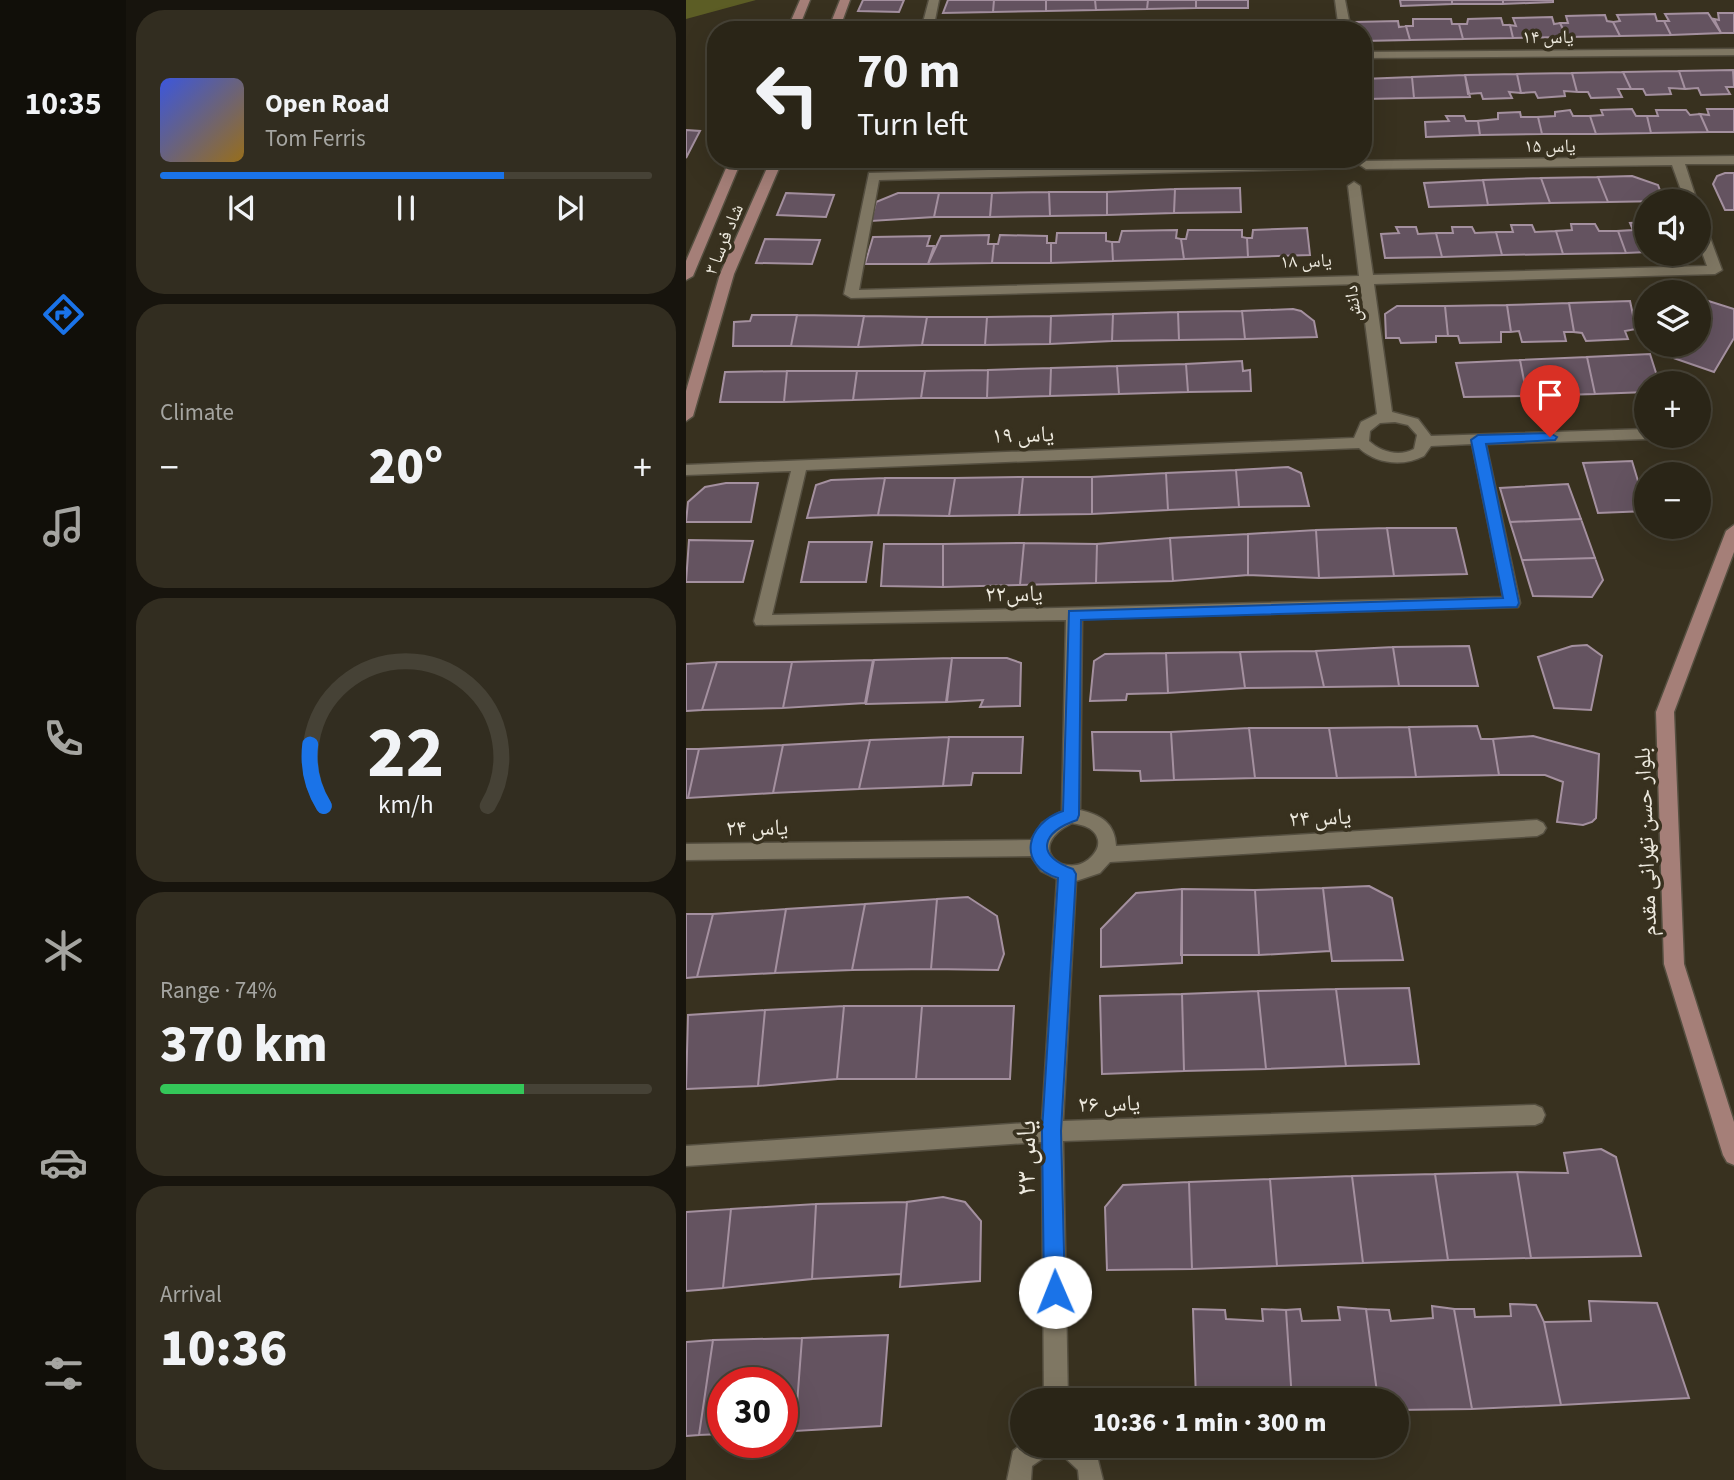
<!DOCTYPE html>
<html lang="en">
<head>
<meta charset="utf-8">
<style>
  :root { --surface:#2a2517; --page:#322d20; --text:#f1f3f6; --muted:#a5a5a1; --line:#464236; --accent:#1a73e8 }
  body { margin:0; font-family:"Source Sans 3","Noto Naskh Arabic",sans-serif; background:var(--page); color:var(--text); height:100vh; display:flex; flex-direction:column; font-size:26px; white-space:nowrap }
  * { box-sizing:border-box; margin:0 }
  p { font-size:23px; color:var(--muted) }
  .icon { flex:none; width:38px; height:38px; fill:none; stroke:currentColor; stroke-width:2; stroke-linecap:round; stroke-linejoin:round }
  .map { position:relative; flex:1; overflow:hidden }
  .sheet { display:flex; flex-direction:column; gap:10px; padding:10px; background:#17140d; width:560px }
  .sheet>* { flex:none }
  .banner { position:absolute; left:21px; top:21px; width:665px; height:147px; border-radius:28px; box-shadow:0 7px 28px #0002,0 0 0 2px var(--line); background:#2a2517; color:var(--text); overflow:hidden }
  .fabs { position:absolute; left:948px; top:189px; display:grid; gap:14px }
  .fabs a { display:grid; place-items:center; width:77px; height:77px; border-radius:50%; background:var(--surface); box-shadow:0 7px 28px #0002,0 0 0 2px var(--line); font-size:35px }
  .speed { position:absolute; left:21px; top:1367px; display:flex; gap:14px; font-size:35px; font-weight:700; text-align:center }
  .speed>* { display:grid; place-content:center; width:91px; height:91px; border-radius:50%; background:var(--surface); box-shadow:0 7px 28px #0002,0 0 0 2px var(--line); line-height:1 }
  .speed .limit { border:10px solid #d22; background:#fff; color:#111 }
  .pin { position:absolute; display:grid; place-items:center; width:60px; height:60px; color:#fff; margin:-72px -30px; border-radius:50% 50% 50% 0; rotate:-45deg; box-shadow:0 0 7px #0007 }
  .pin .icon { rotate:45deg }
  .me { position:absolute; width:77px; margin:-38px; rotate:359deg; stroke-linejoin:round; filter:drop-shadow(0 0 5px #0008) }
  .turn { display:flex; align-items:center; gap:24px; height:147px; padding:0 35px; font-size:32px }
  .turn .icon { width:91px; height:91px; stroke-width:2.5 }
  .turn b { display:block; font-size:49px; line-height:60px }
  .big { font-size:52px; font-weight:800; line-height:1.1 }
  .sheet .widget { flex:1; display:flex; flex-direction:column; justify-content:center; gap:10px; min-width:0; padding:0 24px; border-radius:28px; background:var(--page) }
  .sheet .dial { align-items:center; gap:0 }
  .dial svg { height:182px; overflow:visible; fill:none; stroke:var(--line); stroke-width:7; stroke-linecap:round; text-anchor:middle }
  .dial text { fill:var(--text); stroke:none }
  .song { display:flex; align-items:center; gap:21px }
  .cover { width:84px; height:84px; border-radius:10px; background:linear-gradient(135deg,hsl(230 70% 55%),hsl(40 70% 35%)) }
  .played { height:7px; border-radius:4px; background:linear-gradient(90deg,var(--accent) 70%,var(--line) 70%) }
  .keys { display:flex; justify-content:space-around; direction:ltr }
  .heat { display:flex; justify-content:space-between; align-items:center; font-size:38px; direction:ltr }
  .charge { height:10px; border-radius:5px; background:linear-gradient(90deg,#34c759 74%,var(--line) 0) }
  .trip { position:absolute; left:324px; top:1388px; width:399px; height:70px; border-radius:35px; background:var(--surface); box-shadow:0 7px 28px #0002,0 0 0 2px var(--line); font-weight:800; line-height:70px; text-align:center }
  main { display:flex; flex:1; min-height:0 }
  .menu { display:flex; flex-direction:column; width:126px; justify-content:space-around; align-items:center; background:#110f09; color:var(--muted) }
  .menu .icon { width:49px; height:49px }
  .menu .current { color:var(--accent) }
  .menu b { font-size:32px; color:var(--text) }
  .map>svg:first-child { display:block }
</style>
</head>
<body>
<main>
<nav class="menu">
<b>10:35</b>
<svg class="icon current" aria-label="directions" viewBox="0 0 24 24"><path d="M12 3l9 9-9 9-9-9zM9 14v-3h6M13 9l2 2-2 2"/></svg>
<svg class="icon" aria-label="music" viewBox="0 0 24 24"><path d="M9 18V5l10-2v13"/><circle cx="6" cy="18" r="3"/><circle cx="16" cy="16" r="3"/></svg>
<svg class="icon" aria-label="phone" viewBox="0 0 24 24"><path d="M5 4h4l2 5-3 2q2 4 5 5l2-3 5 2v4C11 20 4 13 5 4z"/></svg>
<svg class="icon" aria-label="climate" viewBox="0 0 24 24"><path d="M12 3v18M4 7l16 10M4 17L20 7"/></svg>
<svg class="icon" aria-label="car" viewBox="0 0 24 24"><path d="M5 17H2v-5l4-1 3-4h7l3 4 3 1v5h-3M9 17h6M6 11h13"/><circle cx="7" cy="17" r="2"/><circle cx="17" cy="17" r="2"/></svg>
<svg class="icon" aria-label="filters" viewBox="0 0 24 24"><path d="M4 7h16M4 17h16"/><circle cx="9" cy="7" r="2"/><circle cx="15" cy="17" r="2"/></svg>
</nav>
<section class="sheet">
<div class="widget">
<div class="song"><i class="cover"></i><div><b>Open Road</b><p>Tom Ferris</p></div></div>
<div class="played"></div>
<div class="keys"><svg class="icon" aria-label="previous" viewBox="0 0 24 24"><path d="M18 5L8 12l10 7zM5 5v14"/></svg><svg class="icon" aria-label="pause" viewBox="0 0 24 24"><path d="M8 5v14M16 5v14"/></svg><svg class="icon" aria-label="next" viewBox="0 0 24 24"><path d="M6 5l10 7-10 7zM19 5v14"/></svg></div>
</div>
<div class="widget"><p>Climate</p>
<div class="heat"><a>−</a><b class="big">20°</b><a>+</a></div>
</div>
<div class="widget dial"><svg viewBox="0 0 100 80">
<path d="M14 69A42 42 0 1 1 86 69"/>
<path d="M14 69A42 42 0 0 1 8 42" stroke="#1a73e8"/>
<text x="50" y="56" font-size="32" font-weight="700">22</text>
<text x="50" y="72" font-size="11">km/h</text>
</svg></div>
<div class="widget"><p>Range · 74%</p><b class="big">370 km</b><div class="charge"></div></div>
<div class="widget"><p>Arrival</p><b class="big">10:36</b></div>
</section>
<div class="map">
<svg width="1048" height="1480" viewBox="0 0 1048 1480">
  <rect width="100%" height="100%" fill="#38311f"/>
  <path fill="#5c5d25" d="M0 0H70L0 19Z"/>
  <path fill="#645360" stroke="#a4909f" stroke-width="2" d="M177 0H218L213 12 172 11Z
    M262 0H308L307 12 257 13Z
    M308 0H360V11L307 12Z
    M360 0H409L410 10 360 11Z
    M409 0H462L461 9 410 10Z
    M462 0H510V8L461 9Z
    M510 0H562V8H510Z
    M714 0H766V4L715 6Z
    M766 0H817V4H766Z
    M817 0H867V2L817 4Z
    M1022 13 1035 33 985 35 978 21H983L979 14Z
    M1032 13H1048V33H1035L1028 19 1033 20Z
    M969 14 971 21H978L985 35 934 36 927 22 934 21 931 15Z
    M919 15 921 21 927 22 934 36 881 37 874 23H882L880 16Z
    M866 17 868 24 874 23 881 37 827 38 824 25 830 26 827 18Z
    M815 18 817 25H824L827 38 777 39 773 24H781L782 19Z
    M727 19H765L766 24H773L777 39 724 40 720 26H727Z
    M614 20 615 30H567L566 22Z
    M712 21 713 27 720 26 724 40 677 41V30H669L668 22Z
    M566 22 567 30H515V23Z
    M515 23V30H464V24Z
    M412 24V30H361L362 25Z
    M412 24H464V30H412Z
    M256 25H313L312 30H255Z
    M313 25H362L361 30H312Z
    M1047 70 1048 87H1040L1044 94 1015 95 1012 88 999 89 993 71Z
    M993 71 999 89 983 88 985 94 960 95 957 89H945L937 72Z
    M937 72 945 89H932L936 97 905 98 902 92H891L886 73Z
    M886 73 891 92 878 91 879 96 852 98 849 92 835 93 831 74Z
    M831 74 835 93 823 92 826 98 797 99 795 93 782 94 779 75Z
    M779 75 784 97 728 98 726 77Z
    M726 77 728 98 679 99 677 79Z
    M946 109 950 116H961L965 133 910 134 904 116 917 115 915 110Z
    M1021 109H1048V132H1022L1014 114 1023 115Z
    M884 110 887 116H904L910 134H856L852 117 869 116V112Z
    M970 110H1000L1004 115 1014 114 1022 132 965 133 961 116H972Z
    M834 112 835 117H852L856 134 794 135 792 121 812 119V113Z
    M760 116H778L780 121H792L794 135 740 137 739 122 763 121Z
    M0 130 14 131 0 158Z
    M1039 173H1048V210H1039L1027 184 1031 176Z
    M946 176 972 185 978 201 922 202 912 177Z
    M912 177 922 202 864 203 855 178Z
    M855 178 864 203 802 205 797 180Z
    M797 180 802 205 743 207 738 183Z
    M554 188 555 212 488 213 489 189Z
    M489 189 488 213 421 215V192Z
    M363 192 364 216 304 217 306 193Z
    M363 192H421V215L364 216Z
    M100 193 148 195 140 217 91 215Z
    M212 193H253L248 217 185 221 190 202Z
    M253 193H306L304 217H248Z
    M961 222V252L940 253 932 231 947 230 944 223Z
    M885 224H909L913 231H932L940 253 877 254 870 231 886 230Z
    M825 225H846L849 232 870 231 877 254 816 255 810 232H827Z
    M710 227H730L732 234 750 233 756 257 699 258 695 234 713 233Z
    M766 227H786L789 233 810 232 816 255 756 257 750 233H767Z
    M621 228 624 255 562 257 561 238H566L567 230Z
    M491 230 490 238 495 239 498 259 427 261 426 242H433L436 231Z
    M502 230H556V237L561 238 562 257 498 259 495 239H500Z
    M371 233H420V241L426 242 427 261 365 263V243H370Z
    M303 235 302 244H308L306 263 242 264 255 236Z
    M314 235 361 236V243H365V263H306L308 244H312Z
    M244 236 241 246H248L242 264H179L187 237Z
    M79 239 134 240 126 264 70 263Z
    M1013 298 1048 309V338L1028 372 970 352 975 345H1013Z
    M944 301 950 329 939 331 942 339 900 341 896 333 888 332 883 303Z
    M883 303 888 332H878L880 341 836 342 833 331 825 332 821 305Z
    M821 305 825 332H815V342L774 343 772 336H762L759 306Z
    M711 306H759L762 336H750V342L715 343 713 338H700L699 314Z
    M607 309 615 311 628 321 631 337 559 339 556 311Z
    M556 311 559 339 493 340 492 312Z
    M492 312 493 340 426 341 427 314Z
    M427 314 426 341 364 344 365 316Z
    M66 315H111L105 346H47L48 322 64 321Z
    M111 315 178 316 172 347 105 346Z
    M178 316 241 317 236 345 172 347Z
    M365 316 364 344 299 345 301 317Z
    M241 317H301L299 345H236Z
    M964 354 971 376 967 383H961V392L909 394 901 357Z
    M901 357 909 394 841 396 834 360Z
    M834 360 841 396 778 397 770 363Z
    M556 361 557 371 564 370 565 391 502 392 500 364Z
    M500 364 502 392 433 394 431 366Z
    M431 366 433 394 364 396 365 368Z
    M365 368 364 396 301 398 302 370Z
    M302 370 301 398H235L239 371Z
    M101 371 98 402H34L39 372Z
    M101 371H171L167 400 98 402Z
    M171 371H239L235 398 167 400Z
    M961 393V413L950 410Z
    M946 461 961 511 912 513 897 463Z
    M602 467 615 473 623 506 553 507 550 470Z
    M550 470 553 507 482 510 480 473Z
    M480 473 482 510 406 514V477Z
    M337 477 333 515 263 516 269 478Z
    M337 477H406V514L333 515Z
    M199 478 192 515 121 518 130 485 145 480Z
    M199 478H269L263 516 192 515Z
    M40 483H72L65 522H0L2 502 19 487Z
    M882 484 895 519 824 522 814 488Z
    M895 519 909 558 836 560 824 522Z
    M701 528H770L781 574 708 576Z
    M701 528 708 576 633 578 630 530Z
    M630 530 633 578 562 575V534Z
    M562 534V575L487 581 484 538Z
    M484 538 487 581 410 583 411 544Z
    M3 540 67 541 57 582H0Z
    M123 542H186L180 582H115Z
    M338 543 411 544 410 583 334 585Z
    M338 543 334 585 257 587V544Z
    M198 544H257V587L195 586Z
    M909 558 917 580 906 597 847 596 836 560Z
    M901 645 916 656 905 710 868 708 852 657 886 646Z
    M783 646 792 686H713L707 647Z
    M707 647 713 686 638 687 630 651Z
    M630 651 638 687 559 688 554 652Z
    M554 652 559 688 482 693 480 653Z
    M480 653 482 693 441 694 440 700 404 701 408 661 419 654Z
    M266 658H321L335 663 334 706 294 707 297 700 261 702Z
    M266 658 260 702 180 704 188 660Z
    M187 660 179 703 97 708 106 662Z
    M31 662H106L97 708 16 710Z
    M31 662 16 710 0 711V664Z
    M791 726 795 739H807L813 775 730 777 723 727Z
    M723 727 730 777 651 778 643 728Z
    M563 728 569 778 488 780 485 732Z
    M563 728H643L651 778H569Z
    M406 732H485L488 780 455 781 454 771 408 770Z
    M847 736 913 754 910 818 906 822 897 825 871 822 877 782 859 775H813L807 739Z
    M263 737H337L335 773H287L285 785 257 786Z
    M263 737 257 786 173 789 184 740Z
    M184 740 173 789 87 793 97 745Z
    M97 745 87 793 2 798 13 749Z
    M0 749H13L2 798H0Z
    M683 886 706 898 717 960 646 961 637 888Z
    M637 888 644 951 573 955 569 890Z
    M496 889V963L415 967V929L450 893Z
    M496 889 569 890 573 955H495Z
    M282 897 311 916 318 954 312 970 245 969 251 899Z
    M251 899 245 969 166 970 179 904Z
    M179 904 166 970 89 973 100 909Z
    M100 909 89 973 11 977 27 914Z
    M0 914H27L11 977 0 978Z
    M723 988 733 1064 660 1066 650 989Z
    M650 989 660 1066 580 1069 572 991Z
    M572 991 580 1069 498 1071 496 994Z
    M496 994 498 1071 416 1074 414 996Z
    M158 1006 151 1079 72 1086 79 1010Z
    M158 1006H236L230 1079H151Z
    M236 1006H328L324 1079H230Z
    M79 1010 72 1086 0 1089 2 1015Z
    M915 1149 930 1157 955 1256 845 1258 831 1172 882 1173 878 1153Z
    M831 1172 845 1258 762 1260 749 1174Z
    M749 1174 762 1260 677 1263 666 1176Z
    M666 1176 677 1263 591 1266 584 1179Z
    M584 1179 591 1266 506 1269 503 1182Z
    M503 1182 506 1269 421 1270 419 1207 437 1185Z
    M257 1197 279 1202 295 1221 294 1281 214 1287 221 1202Z
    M221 1202 215 1274 126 1279 130 1204Z
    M130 1204 126 1279 37 1288 45 1209Z
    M45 1209 37 1288 0 1291V1212Z
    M903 1301 971 1303 1003 1398 875 1405 858 1322 905 1321Z
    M824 1304 850 1305 858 1322 875 1405 786 1409 768 1309H788L789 1317 825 1316Z
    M746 1306 768 1309 786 1409 710 1410V1400H692L680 1309 703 1310 705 1321 747 1318Z
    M652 1307 680 1309 692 1400H606L600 1310 614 1309 616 1321 654 1320Z
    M507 1309 539 1310 540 1319 577 1321 576 1309 600 1310 606 1400H510Z
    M202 1335 195 1426 109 1431 116 1338Z
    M116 1338 109 1431 96 1432V1382H37V1434L13 1435 27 1340Z
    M27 1340 13 1435 0 1436V1342Z"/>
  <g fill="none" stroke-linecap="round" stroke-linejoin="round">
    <g stroke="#554f40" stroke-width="3">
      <path id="street" d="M243 0H253L247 30H235Z
        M649 0H659L665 30H653Z
        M1048 49V55L677 58V52Z
        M1048 156V164H999L1011 201H999L986 165 680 169 674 165 680 161Z
        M656 161 660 162V168L193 180 173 290 673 276 662 186 668 182 674 186 687 275 1021 266 1013 244V220L1019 224 1036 270 1029 274 688 284 706 412 732 419 745 436 961 429V436H967L961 439 800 444 834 603 832 607 396 619 394 810C415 815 429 823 430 846L851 820 857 823 860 828 857 833 851 836 424 862 414 873 390 881 377 1121 849 1105 856 1108 859 1115 856 1122 849 1125 377 1141 382 1400H358L356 1142 0 1166V1146L356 1122 371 879 355 871 345 856 0 860V844L345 840 356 823 376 811 380 620 70 625 68 621 105 471 0 475V465L668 438 675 422 691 414 674 284 165 298 158 294 183 173ZM709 422 722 425 731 435 728 449C713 457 695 452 683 441L684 431 694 423ZM786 444 817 597 86 615 120 470 673 448C690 464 717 467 738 456L745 446ZM386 823C396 825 409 827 412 840 413 846 411 850 407 855 384 883 334 849 386 823Z
        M336 1444 367 1446 363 1454 346 1466 345 1480H321L327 1451Z
        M371 1446H400L411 1456 417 1480H393L392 1470 375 1454Z"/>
    </g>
    <g stroke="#554f40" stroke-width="3">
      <path id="secondary" d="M114 0H124L112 30H101Z
        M154 0H164L153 30H142Z
        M44 159H56L7 276 0 280V261Z
        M85 159H97L48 274 7 416 0 421V391L34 274Z
        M1048 525V552L988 712 998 964 1048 1122V1165L1041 1162 1037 1155 978 964 970 712 1040 531Z"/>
    </g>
    <use href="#street" fill="#7f7763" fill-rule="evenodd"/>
    <use href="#secondary" fill="#a57f78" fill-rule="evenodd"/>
  </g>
  <path fill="#1a73e8" stroke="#114b97" stroke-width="2" d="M864 433 871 437 869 440 800 444 833 603 831 607 395 620 393 815 391 820C356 832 348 855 387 869L390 874 375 1131 379 1292 376 1300 369 1303 361 1300 358 1292 356 1131 372 878C330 865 340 823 377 811L383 611 817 598 785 440 792 435Z"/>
  <g text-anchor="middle" stroke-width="7" stroke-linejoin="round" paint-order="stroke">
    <g font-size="19" fill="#ede9de" stroke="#38311f">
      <text x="862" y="43">یاس ۱۴</text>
      <text x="864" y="152">یاس ۱۵</text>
      <text transform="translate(37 239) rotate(-68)" y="7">شاد فرسا ۳</text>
      <text transform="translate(620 260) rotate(-2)" y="7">یاس ۱۸</text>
      <text transform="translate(666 304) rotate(-97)" y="7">دانش</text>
    </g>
    <g font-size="23" fill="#ede9de" stroke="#38311f">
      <text transform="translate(337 434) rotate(-2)" y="8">یاس ۱۹</text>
      <text transform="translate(328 593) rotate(-1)" y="8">یاس۲۲</text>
      <text transform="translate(634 817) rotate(-3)" y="8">یاس ۲۴</text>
      <text transform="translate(71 827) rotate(-1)" y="8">یاس ۲۴</text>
      <text transform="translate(959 842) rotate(-92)" y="8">بلوار حسن تهرانی مقدم</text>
      <text transform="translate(423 1103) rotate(-2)" y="8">یاس ۲۶</text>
    </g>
    <g font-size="28" fill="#ede9de" stroke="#38311f">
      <text transform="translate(339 1158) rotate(-90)" y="10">یاس ۲۳</text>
    </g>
  </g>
</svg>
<div class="fabs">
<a><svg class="icon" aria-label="sound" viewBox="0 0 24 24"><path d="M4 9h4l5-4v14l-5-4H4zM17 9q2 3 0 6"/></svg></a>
<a><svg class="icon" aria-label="layers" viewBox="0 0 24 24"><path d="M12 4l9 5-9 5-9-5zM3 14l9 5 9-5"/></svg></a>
<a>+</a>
<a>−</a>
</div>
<div class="speed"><div class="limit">30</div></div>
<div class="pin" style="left:864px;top:437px;background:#d93025"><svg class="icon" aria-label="arrive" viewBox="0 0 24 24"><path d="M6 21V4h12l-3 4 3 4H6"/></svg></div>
<svg class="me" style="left:369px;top:1292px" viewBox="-20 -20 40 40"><circle r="19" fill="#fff"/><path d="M0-13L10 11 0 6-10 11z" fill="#1a73e8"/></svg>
<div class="trip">10:36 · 1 min · 300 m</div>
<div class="banner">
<div class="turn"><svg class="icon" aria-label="left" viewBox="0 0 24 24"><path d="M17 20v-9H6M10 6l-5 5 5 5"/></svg><div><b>70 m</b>Turn left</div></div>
</div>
</div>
</main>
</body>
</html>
